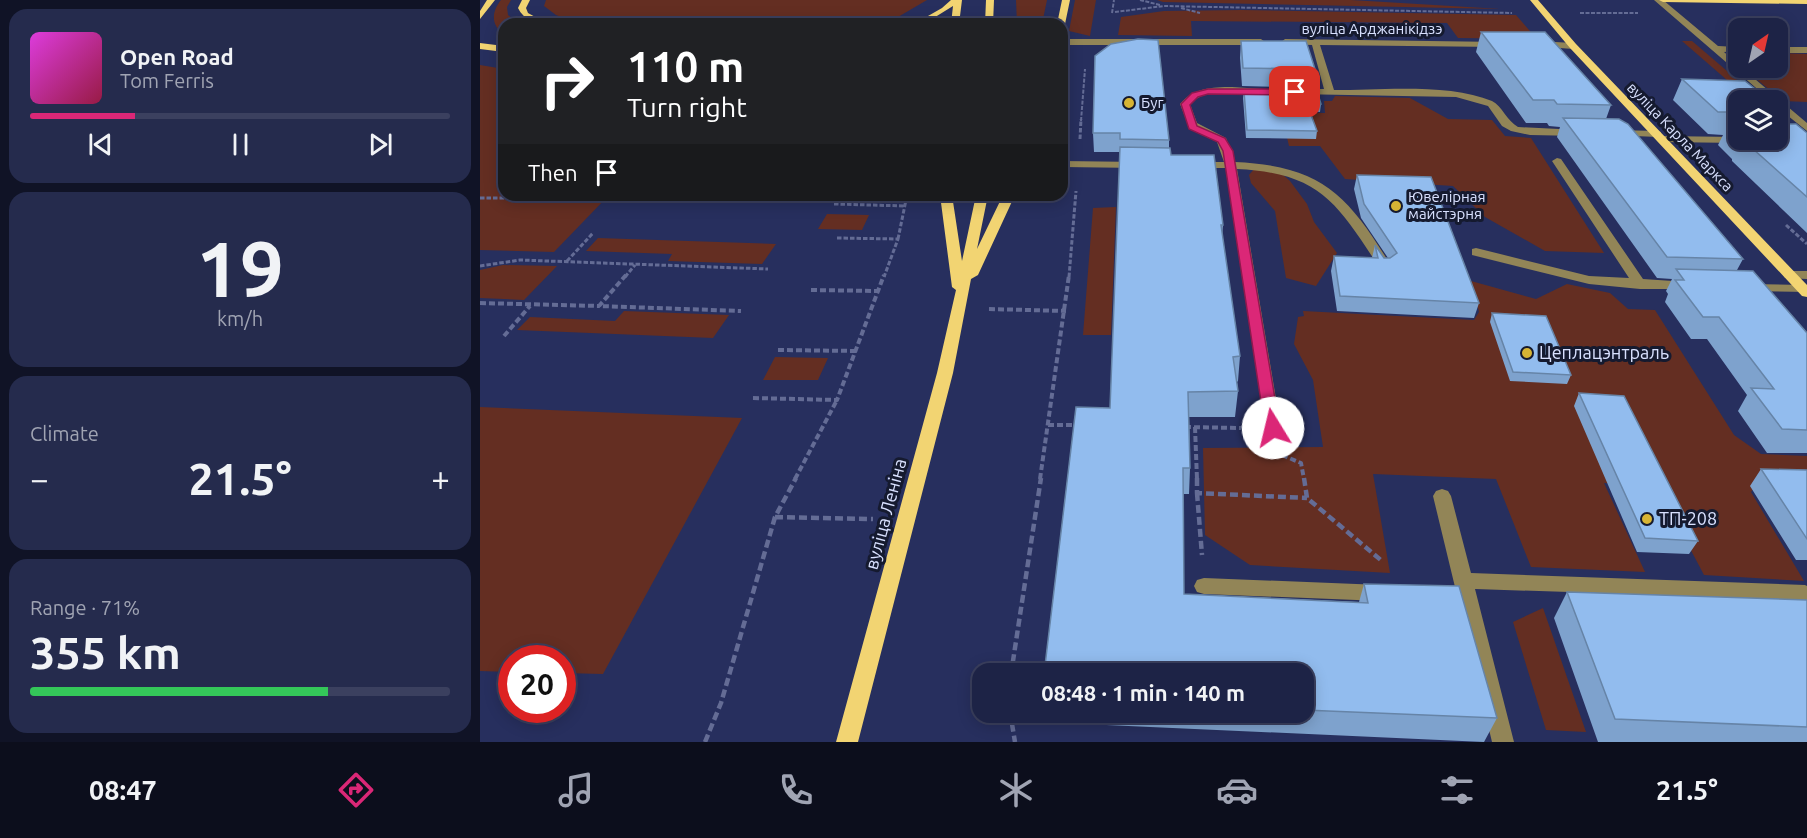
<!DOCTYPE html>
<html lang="en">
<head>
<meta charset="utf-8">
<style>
  :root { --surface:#1d2346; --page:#252b4d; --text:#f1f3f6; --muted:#a0a4b3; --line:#3b405f; --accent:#db2777 }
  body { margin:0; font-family:Ubuntu,sans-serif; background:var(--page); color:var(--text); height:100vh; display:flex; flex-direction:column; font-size:22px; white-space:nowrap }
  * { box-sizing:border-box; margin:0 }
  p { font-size:20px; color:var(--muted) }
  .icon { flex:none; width:33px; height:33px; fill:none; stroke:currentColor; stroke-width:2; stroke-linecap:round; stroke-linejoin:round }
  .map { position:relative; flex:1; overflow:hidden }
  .side { display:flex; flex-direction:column; gap:9px; padding:9px; background:#101326; width:480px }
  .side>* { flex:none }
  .hud { position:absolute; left:18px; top:18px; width:570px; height:183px; border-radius:18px; box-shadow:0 3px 15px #0003,0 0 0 2px var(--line); background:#202124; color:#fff; overflow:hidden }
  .needle { width:39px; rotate:34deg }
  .fabs { position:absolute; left:1248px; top:18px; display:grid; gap:12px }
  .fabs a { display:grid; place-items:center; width:60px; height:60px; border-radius:12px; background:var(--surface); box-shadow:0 3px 15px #0003,0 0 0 2px var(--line); font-size:30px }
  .speed { position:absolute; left:18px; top:645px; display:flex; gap:12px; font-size:30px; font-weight:700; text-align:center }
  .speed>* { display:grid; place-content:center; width:78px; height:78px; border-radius:50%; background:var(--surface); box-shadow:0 3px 15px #0003,0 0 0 2px var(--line); line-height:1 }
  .speed .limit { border:9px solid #d22; background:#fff; color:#111 }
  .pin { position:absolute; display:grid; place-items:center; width:51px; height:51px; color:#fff; margin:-26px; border-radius:12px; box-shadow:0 3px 9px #0006 }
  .me { position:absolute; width:66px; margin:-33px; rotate:351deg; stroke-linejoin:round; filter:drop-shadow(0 0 4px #0008) }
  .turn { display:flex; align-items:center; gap:21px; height:126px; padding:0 30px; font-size:27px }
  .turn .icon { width:78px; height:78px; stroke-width:2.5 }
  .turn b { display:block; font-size:42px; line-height:51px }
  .then { display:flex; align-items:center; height:57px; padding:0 30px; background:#0003; gap:12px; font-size:22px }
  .big { font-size:45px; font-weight:700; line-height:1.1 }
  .side .card { flex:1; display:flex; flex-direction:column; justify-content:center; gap:9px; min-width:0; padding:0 21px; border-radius:18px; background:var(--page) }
  .side .dial { align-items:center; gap:0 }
  .dial b { font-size:78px; line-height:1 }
  .song { display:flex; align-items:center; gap:18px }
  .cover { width:72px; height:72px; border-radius:9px; background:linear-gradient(135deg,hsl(300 70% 55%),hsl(340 70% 35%)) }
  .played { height:6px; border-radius:3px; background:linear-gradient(90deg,var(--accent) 25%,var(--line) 25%) }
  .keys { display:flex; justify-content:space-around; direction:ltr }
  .heat { display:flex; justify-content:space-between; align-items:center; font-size:33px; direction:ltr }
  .charge { height:9px; border-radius:4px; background:linear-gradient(90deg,#34c759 71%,var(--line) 0) }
  .trip { position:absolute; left:492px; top:663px; width:342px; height:60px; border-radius:18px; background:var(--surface); box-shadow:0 3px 15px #0003,0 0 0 2px var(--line); font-weight:700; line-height:60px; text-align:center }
  .menu { display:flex; height:96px; justify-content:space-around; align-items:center; background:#0c0e1c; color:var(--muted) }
  .menu .icon { width:42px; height:42px }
  .menu .active { color:var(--accent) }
  .menu b { font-size:27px; color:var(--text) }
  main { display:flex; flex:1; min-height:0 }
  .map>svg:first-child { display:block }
</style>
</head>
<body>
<main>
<section class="side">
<div class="card">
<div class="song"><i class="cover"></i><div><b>Open Road</b><p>Tom Ferris</p></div></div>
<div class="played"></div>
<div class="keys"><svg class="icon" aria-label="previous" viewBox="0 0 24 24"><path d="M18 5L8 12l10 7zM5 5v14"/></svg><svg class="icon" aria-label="pause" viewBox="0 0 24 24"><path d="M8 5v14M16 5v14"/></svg><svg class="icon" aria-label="next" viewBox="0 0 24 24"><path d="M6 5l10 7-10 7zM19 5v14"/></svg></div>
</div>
<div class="card dial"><b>19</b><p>km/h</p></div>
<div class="card"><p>Climate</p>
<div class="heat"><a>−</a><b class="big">21.5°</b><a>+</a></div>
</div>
<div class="card"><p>Range · 71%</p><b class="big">355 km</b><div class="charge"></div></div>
</section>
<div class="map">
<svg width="1327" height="742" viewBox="0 0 1327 742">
  <rect width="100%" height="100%" fill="#272f5e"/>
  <path fill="#642e22" d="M21 0H31L27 7 28 15 40 24H24V34C10 25 12 11 21 0Z
    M66 0H447L418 17 422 20 411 24H99L76 15 64 6Z
    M536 0H567L562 24H537Z
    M595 0H616L610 36 589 31Z
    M677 0H871L1021 9 683 2Z
    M762 10 1036 15 1057 39 978 38 967 23 711 21 712 36 638 35 641 17 684 11Z
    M1202 41H1212L1281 100H1270Z
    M1298 53 1327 54V102L1303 101 1263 68H1298Z
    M0 65 24 69V195H129L74 252 0 250Z
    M855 96 930 98 968 119 1012 120 1025 136 1051 138 1124 253 1065 251 1005 217 973 186 865 179 840 146H809L801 112 845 113 844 101H852Z
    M775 168 801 173 810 181 827 204 834 222 857 253 836 286 806 278 795 211 771 183 769 175Z
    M636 207 631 335H603L613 208Z
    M347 214 389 215 382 230 338 229Z
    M118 238 296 244 282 264 188 261 192 254 106 251Z
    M23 265 77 266 44 300 0 298V270Z
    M991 281 1056 299 1087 284 1130 293 1148 309 1175 310 1254 435 1281 454 1327 456V488L1276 485 1271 492 1324 581 1224 575 1177 486 1124 483 1165 572 1051 567 1016 479 893 474 910 573 770 565 725 535 723 448 843 447 833 380 814 344 818 317 824 316 823 311 994 320 999 312Z
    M144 311 249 315 233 338 37 330 50 317 135 321Z
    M295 357 348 358 338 380H283Z
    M0 407 262 418 123 674 83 673 82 658H32L31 672 0 671Z
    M1063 608 1106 732 1066 730 1033 622Z"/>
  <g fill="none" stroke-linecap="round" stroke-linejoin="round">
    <path stroke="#646c95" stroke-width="2" stroke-dasharray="4 1.5" stroke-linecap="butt" d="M660 0 680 5
      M701 8 720 13
      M635 12 684 6 1032 13
      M632 13 634 0
      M1100 13H1158
      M601 121 605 69"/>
    <path stroke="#646c95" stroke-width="3" stroke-dasharray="4.5 2" stroke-linecap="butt" d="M600 139 601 119
      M0 198H146
      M354 204 426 206
      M1306 225 1327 244
      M357 238 418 239 404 277
      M418 239 427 195
      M87 261 113 233
      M0 266 40 260 288 269
      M145 277 155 265
      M589 277 596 191"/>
    <path stroke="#646c95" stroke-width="4" stroke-dasharray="6 3" stroke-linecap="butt" d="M146 275 119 306 261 311
      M331 290 399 291
      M0 303 119 306
      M509 309 586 311
      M24 336 50 306
      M298 350 377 351
      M273 398 357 400 404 275
      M568 425H599
      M705 427 761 428
      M715 427 717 479
      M802 455 821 463 824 479
      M315 479 357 400
      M560 479 589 275"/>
    <path stroke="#646c95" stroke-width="4.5" stroke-dasharray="8 4" stroke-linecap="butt" d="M717 478V493L827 498
      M824 478 827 498 902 561
      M717 493 722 555
      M295 517 393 519
      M531 674 561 478
      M530 712 535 742
      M225 742 241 703 295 517 316 478"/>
    <path fill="#928557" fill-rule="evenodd" d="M1174 0H1183L1238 46 1258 47V51L1244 52 1258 64V68H1262L1327 123V131L1298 108V100H1290Z
      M582 39H781L785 42 781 45H582Z
      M805 39 1021 42 1022 44 1018 47 840 45 854 90C900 90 970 83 1012 101 1022 106 1027 121 1038 127L1099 130 1104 133 1099 136 1050 135 1031 131 1022 126 1008 106 976 97 815 94V90L818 89H844L832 45 802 44 801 42Z
      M1057 41 1093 43 1097 46 1093 49 1054 46 1053 44Z
      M1298 47H1327V53H1298Z
      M752 87 782 89 787 92 782 95C759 93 727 86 710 104L717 123 746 138 755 162C841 166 867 194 910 264L904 268 899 267C857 203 840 173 757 169L801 428 799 432H787L785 428 746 168H717L712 165 717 162H744L737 142 709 127 700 104C713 88 732 87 752 87Z
      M1135 130 1177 131 1181 132V136L1258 137V140H1266L1261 143 1182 142 1178 141V137L1131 135V131Z
      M1077 158 1081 159 1163 279 1208 282 1215 286 1213 289H1160L1109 284 992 255V249L996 248 1109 276 1149 278 1072 161Z
      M582 161 660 162 665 165 660 168 582 167Z
      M1310 271H1327V279L1305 278 1303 275Z
      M1268 284 1323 285 1327 286V292L1263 291 1261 288 1263 285Z
      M962 489 968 491 971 496 991 573 1325 585 1327 586V600L995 589 1034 742H1012L979 604 954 601 951 595 954 589 975 587 953 496 956 491Z
      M724 578 901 585 908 587 911 593 908 599 901 601 724 594 717 592 714 586 717 580Z"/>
    <path fill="#f2d472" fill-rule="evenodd" d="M7 0H15L0 19V11Z
      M42 0H50L46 8 48 13 68 24C55 24 44 20 38 8Z
      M471 0H482L479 24H471L473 6 444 24H434L462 8Z
      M506 0H514L513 24H505Z
      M582 0H590L585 24 582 26V24H577Z
      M1050 0H1058L1096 44 1327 285V297L1322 296 1090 48Z
      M1179 0H1327V4L1183 2Z
      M0 43 24 46V52L0 49Z
      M460 195H472L482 261 496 195H508L497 249 523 195H535L498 275 491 279 473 373 378 742H356L457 373 476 290 472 287Z"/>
  </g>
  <path fill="#7ea2cd" d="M1001 32 1131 105 1126 119 1263 259 1257 270 1327 333V453H1287L1258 411 1267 395 1227 339H1211L1185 302 1188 294 1186 291 1192 279 1177 278 1077 137 1080 127 1069 126 1067 123H1046L996 52Z
    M761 41 835 69 832 88 762 86 760 58Z
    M615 56 689 140V148L691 155 743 225 742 236 760 356 758 381 757 382 758 391 755 417H709L710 468 709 494H703L704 594 879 602 884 584 1017 718 1004 742 582 723 571 712H824V674H564L630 408 640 152H614L613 133Z
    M1202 79 1258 100V140H1298V108L1305 114 1300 124 1327 133V233L1252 161V159L1238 145 1243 135 1228 134 1193 100Z
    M764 91 841 104 840 112 830 111 837 131 836 139 766 138 763 98Z
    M877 175 999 303 994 318 857 311 851 271 854 256 892 258 895 245 904 258H908L881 218 874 189Z
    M1012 313 1091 375 1087 384 1030 381 1010 322Z
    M1099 393 1218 541 1209 554 1157 552 1094 406Z
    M1281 469 1327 470V560H1316L1270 486Z
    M1087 592 1327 600V742H1118L1074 618Z"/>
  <path fill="#92bcee" stroke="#6684a7" stroke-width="1.5" d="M1001 32H1065L1131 105 1077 104 1074 100H1053Z
    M658 39 678 40 689 140 640 139V133H613L615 56 631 44Z
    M761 41H826L835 69 763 68Z
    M1202 79 1265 81 1289 100H1258V112H1238Z
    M764 91H837L841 104H827L837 131 767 130Z
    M1298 108 1305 114H1298Z
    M1083 118 1139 119 1148 124 1263 259 1187 257Z
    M1248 123H1258V132Z
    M1298 124H1316L1327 133V197L1263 140H1298Z
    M640 147 690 148 691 155H734L743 225H741L760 356 753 357 758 391 708 392 710 468H703L704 594 888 603 884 584 979 586 1017 718 824 710V674H564L596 407 630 408Z
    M877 175 951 177 999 303 860 296 854 256 898 258 895 245 904 258H910L917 253 884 204Z
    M1196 269 1273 271 1327 333V430L1302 429 1271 388 1294 389 1239 317H1223L1195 280H1204Z
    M1012 313 1066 316 1091 375 1033 372Z
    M1099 393 1144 396 1218 541 1165 538Z
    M1281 469 1327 470V539Z
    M1087 592 1327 600V727L1135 719Z"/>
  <path fill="#db2777" stroke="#8e194d" stroke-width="1.5" d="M728 89H815L819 92 815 95 728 94 718 97 710 105 717 126 745 138 753 151 800 428 793 434 785 428 743 151 738 142 709 129 701 104 712 93Z"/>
  <g fill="#d7b434" stroke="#151a2f" stroke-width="2">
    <circle cx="649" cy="103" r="6"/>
    <circle cx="916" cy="206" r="6"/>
    <circle cx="1047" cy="353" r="6"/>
    <circle cx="1167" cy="519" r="6"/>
  </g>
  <g text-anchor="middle" stroke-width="6" stroke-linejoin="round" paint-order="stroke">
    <g font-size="15" fill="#d9e1ff" stroke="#151a2f">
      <text x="892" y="34">вуліца Арджанікідзэ</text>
      <text transform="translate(1200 137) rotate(46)" y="5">вуліца Карла Маркса</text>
    </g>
    <g font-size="15" fill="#d9e1ff" stroke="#151a2f" text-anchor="start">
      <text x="661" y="108">Буг</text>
      <text x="928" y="202">Ювелірная<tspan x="928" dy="17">майстэрня</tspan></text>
    </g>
    <g font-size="18" fill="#d9e1ff" stroke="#151a2f" text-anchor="start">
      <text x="1059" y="359">Цеплацэнтраль</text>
      <text x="1179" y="525">ТП-208</text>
    </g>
    <g font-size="18" fill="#d9e1ff" stroke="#151a2f">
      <text transform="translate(406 514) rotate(-75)" y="6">вуліца Леніна</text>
    </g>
  </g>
</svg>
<div class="fabs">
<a><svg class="needle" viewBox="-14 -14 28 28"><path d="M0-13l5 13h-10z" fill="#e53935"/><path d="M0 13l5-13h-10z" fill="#a0a4b3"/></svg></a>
<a><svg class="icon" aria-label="layers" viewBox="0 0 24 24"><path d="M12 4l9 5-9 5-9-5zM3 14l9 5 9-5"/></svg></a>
</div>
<div class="speed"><div class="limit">20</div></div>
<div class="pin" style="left:815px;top:92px;background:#d93025"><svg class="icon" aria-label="arrive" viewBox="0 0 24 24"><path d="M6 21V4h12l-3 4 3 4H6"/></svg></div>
<svg class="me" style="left:793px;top:428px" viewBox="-20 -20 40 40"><circle r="19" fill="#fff"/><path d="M0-13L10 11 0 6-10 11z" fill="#db2777"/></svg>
<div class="trip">08:48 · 1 min · 140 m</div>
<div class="hud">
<div class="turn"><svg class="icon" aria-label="right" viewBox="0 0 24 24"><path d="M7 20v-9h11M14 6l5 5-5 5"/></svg><div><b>110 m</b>Turn right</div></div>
<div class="then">Then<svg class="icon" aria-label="arrive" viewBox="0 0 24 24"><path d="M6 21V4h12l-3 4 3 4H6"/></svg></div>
</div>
</div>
</main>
<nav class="menu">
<b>08:47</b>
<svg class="icon active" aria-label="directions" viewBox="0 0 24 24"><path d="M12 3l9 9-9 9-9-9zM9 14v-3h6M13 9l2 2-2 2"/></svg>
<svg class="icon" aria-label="music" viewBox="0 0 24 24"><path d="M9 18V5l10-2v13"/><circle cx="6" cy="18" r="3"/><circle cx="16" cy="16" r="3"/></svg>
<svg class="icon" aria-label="phone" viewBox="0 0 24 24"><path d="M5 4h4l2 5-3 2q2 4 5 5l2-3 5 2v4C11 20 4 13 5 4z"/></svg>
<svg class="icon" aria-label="climate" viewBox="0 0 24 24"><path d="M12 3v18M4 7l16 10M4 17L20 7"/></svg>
<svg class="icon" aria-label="car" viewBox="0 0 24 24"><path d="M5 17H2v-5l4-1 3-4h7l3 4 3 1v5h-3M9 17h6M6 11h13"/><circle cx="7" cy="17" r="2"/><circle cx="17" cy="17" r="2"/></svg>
<svg class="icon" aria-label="filters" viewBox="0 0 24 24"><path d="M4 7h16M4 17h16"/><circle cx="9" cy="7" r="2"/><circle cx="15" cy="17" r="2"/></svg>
<b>21.5°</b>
</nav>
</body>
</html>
